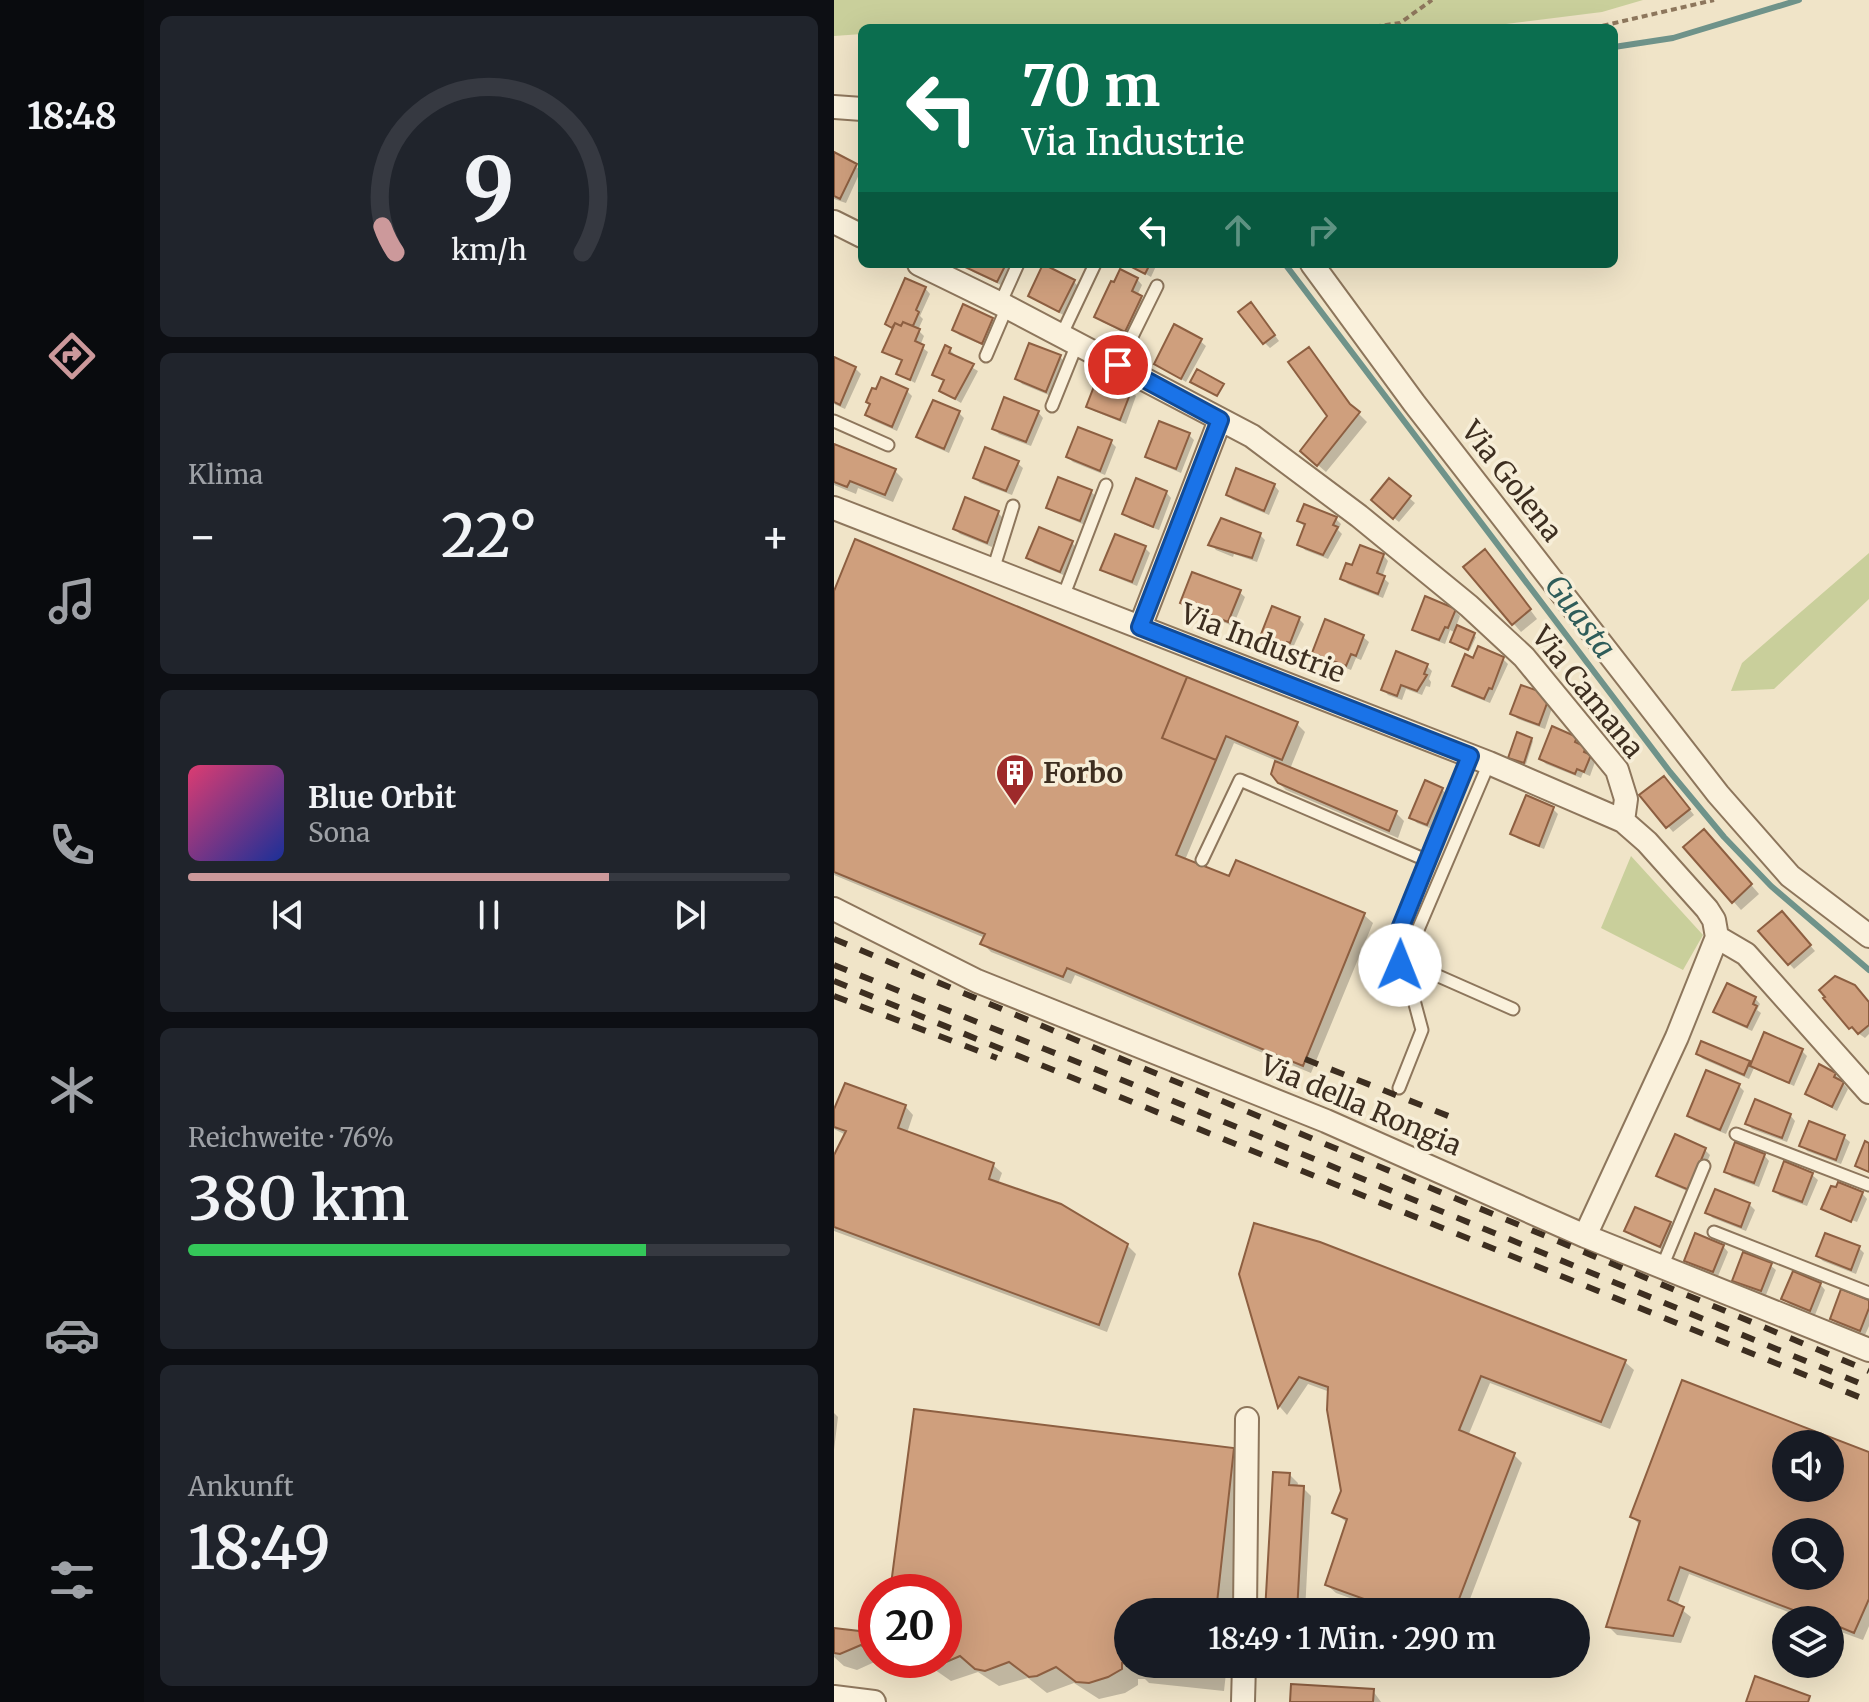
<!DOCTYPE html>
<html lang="de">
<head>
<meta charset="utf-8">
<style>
  :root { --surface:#171b24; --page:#20242c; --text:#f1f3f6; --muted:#9ea1a6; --line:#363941; --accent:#cc999b }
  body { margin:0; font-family:Merriweather,serif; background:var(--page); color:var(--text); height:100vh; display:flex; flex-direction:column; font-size:30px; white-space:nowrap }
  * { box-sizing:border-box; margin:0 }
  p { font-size:26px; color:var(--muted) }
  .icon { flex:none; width:44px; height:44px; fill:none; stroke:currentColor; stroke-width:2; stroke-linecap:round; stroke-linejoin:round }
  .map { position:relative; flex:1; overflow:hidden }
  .details { display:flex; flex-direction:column; gap:16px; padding:16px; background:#0d0f14; width:690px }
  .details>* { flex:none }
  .guide { position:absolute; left:24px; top:24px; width:760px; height:244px; border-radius:12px; box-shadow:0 8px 32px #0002; background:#0b6e4f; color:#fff; overflow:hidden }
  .tools { position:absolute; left:938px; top:1430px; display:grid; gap:16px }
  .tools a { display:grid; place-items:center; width:72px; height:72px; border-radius:50%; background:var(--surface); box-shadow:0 8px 32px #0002; font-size:40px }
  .speed { position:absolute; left:24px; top:1574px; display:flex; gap:16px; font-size:40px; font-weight:700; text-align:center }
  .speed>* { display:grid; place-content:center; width:104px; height:104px; border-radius:50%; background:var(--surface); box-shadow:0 8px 32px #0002; line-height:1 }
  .speed .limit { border:12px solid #d22; background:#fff; color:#111 }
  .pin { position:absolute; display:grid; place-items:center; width:68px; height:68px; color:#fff; margin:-34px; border:4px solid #fff; border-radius:50%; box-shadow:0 2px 8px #0007 }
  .me { position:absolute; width:88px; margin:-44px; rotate:1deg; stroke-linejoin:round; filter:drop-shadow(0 0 6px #0008) }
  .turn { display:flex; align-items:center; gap:28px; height:168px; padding:0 32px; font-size:36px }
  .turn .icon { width:104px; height:104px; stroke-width:2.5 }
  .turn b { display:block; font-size:56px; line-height:68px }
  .lanes { display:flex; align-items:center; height:76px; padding:0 32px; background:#0003; justify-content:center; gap:40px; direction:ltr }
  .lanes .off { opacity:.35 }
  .big { font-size:60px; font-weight:600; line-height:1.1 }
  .details .tile { flex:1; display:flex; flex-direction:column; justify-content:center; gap:12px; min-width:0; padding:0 28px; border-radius:12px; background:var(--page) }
  .details .dial { align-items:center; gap:0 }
  .dial svg { height:208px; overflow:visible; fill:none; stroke:var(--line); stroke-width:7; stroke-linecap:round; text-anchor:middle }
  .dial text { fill:var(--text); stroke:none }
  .song { display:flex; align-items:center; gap:24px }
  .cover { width:96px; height:96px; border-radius:12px; background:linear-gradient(135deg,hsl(340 70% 55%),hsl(230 70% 35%)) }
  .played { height:8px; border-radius:4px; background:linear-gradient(90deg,var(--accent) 70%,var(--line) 70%) }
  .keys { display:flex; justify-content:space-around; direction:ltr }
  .heat { display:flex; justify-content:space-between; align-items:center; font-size:44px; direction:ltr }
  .charge { height:12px; border-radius:6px; background:linear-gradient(90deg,#34c759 76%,var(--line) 0) }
  .trip { position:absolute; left:280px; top:1598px; width:476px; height:80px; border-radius:40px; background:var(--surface); box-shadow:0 8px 32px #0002; font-weight:600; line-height:80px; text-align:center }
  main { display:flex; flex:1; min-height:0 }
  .menu { display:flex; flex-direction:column; width:144px; justify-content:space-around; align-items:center; background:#090b0e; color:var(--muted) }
  .menu .icon { width:56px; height:56px }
  .menu .current { color:var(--accent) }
  .menu b { font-size:36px; color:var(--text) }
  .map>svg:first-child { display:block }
</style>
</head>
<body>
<main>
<nav class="menu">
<b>18:48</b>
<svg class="icon current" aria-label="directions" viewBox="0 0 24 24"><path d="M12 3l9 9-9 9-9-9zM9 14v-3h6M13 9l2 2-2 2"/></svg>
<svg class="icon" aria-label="music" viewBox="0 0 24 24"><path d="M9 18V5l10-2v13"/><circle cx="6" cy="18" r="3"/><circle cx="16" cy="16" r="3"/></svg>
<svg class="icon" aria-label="phone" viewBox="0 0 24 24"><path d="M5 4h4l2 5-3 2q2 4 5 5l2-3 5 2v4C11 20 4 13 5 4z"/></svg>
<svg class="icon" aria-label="climate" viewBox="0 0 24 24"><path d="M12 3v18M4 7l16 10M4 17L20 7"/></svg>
<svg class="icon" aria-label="car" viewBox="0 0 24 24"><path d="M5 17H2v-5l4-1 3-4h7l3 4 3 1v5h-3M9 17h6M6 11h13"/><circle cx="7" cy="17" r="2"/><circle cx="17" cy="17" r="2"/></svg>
<svg class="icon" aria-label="filters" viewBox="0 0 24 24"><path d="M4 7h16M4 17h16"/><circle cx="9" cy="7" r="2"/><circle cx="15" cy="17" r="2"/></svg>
</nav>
<section class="details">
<div class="tile dial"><svg viewBox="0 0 100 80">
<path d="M14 69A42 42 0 1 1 86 69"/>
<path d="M14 69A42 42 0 0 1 9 59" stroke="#cc999b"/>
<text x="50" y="56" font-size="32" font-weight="700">9</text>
<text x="50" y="72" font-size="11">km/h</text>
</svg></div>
<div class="tile"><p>Klima</p>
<div class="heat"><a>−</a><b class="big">22°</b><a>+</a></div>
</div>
<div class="tile">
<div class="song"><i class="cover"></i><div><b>Blue Orbit</b><p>Sona</p></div></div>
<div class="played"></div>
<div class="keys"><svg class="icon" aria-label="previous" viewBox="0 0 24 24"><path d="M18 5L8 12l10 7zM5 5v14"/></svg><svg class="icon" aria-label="pause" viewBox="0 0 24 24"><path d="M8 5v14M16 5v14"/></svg><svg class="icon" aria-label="next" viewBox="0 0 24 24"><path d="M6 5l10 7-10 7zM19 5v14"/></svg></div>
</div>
<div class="tile"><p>Reichweite · 76%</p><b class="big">380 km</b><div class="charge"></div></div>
<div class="tile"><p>Ankunft</p><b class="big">18:49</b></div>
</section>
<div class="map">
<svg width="1035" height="1702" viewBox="0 0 1035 1702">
  <rect width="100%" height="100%" fill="#f0e4c8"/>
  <path fill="#c9cf9b" d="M0 0H809L768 12 640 28H28V34L0 36Z
    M1035 553V599L940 689 897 691 908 663Z
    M797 856 869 935 849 970 767 928Z"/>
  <path fill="#0003" fill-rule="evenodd" d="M0 154 27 170 12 203 0 199Z
    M135 264H179L169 286 139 272 133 266Z
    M294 264H323L317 277Z
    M303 279 308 285 303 296 312 303 296 335 268 322 263 316Z
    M240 282 245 287 231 316 196 296Z
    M91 288 96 294 86 316 89 319 84 330 90 336 86 346 94 352 81 383 65 374 69 362 51 351 60 330 53 324Z
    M422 310 445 341 436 348 431 343Z
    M158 320 163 325 153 347 125 335 120 329Z
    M366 341 372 346 352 382 323 364Z
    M116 350 121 355 120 357 144 371 127 403 107 391 111 382 100 374Z
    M475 350 521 410 533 422 492 472 477 459 495 416Z
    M226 357 231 362 217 396 188 384 183 378Z
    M0 359 21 368 27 374 11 409 0 404Z
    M265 378 297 391 302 396 292 424 260 411 254 406Z
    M73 391 78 396 63 431 38 420 33 415Z
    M204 412 209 418 197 446 165 434 160 428Z
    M125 413 130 418 115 453 90 442 84 437Z
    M355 435 360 440 347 473 319 461 313 456Z
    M277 442 282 447 271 475 239 462 234 457Z
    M0 446 61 471 69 479 59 502 24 488 22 494 0 485Z
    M183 463 189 468 178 495 146 483 141 477Z
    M226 479 257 492 263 497 251 525 220 512 214 507Z
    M555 481 581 503 565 522 544 505Z
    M440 485 445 491 435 515 399 500 394 495Z
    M332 492 337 498 325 530 296 519 291 514Z
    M164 513 169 518 158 547 126 534 121 529Z
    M501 518 507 524 504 530 508 534 494 559 471 550 466 544 470 526 465 521Z
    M426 535 431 540 423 562 400 554 399 557 382 550 377 544Z
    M282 536 311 548 316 553 303 586 274 574 269 569Z
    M238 543 243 548 232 576 200 563 195 558Z
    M549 555 554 561 548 577 555 583 549 598 514 584 509 579 519 568Z
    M659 560 703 619 687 632 631 568Z
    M405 592 411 597 399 626 354 608 349 602Z
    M0 596 463 724 471 732 456 769 562 813 570 821 564 838 452 790 443 781 439 771 443 761 400 743 351 860 396 879 403 862 530 915 539 923 477 1073 241 975 237 984 157 952 149 944 151 938 0 875Z
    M621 611 626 616 622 627 642 637 636 650 620 644 622 633 616 630 611 644 585 634 580 629Z
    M465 619 470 624 455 656 432 646 426 641Z
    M529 637 535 642 527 660 522 658 517 670 485 657 480 652Z
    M669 659 674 664 656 703 626 691 620 686Z
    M593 666 598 671 595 679 597 682 596 687 592 686 588 695 572 689 568 700 554 695 549 689Z
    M688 687 720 702 711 729 684 719 678 714Z
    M742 738 761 762 756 776 749 773 747 778 712 764 707 759Z
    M697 739 699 741 692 764 679 760Z
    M835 783 860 815 839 832 808 795Z
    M607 789 613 794 598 829 583 823 578 818Z
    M719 809 724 814 710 849 684 839 679 834Z
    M878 840 925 894 907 910 899 901Z
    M953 919 981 951 960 969 927 932Z
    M1029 996 1035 1002V1034L1031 1038 1017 1028Z
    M921 998 926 1004 923 1010 927 1013 918 1031 887 1017 882 1012Z
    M968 1051 973 1056 960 1086 920 1068 915 1079 869 1059 864 1054 915 1063 918 1066Z
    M1001 1074 1014 1089 1003 1111 973 1094Z
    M905 1086 910 1091 892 1134 860 1121 855 1115Z
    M71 1106 79 1115 73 1133 159 1165 168 1173 164 1184 293 1245 302 1254 273 1332 0 1231V1160L12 1135 0 1129V1114Z
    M956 1115 961 1121 953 1142 918 1129 913 1123Z
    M1010 1137 1016 1142 1007 1164 973 1151 968 1145Z
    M871 1150 876 1155 860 1194 830 1181 825 1175Z
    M930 1155 935 1161 925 1187 898 1177 892 1171Z
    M978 1175 984 1180 973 1206 946 1196 941 1190Z
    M1028 1193 1033 1199 1023 1222 989 1209Z
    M915 1204 921 1210 912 1231 879 1218 873 1213Z
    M836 1223 841 1229 832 1251 798 1236 792 1231Z
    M889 1246 894 1252 884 1276 858 1266 853 1261Z
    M1025 1248 1030 1253 1022 1274 989 1261 984 1256Z
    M936 1265 942 1270 932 1295 906 1285 900 1280Z
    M408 1274 791 1362 800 1370 776 1429 656 1383 634 1436 680 1455 688 1463 631 1612H555L502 1593 493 1585 514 1523 500 1513 509 1491 496 1392 474 1384 453 1415 446 1407Z
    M986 1284 991 1290 981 1315 955 1304 950 1299Z
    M1035 1302V1326L1031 1335 1003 1324 998 1319Z
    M850 1382 1035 1454V1626L1029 1640 996 1628V1620H975L855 1574 843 1606 857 1617 847 1643 783 1635 775 1627 807 1526 798 1517ZM952 1444H996V1488H952ZM952 1532H996V1576H952Z
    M0 1413 4 1417 0 1450Z
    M399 1450 416 1467 399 1612H294V1664H393L390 1691 315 1683 311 1679H304V1685L291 1693 265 1699 240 1683 213 1693 194 1678 165 1686 144 1672 117 1681 94 1665 71 1675 61 1673 46 1660H110V1592H58Z
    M455 1474 464 1483 463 1487 469 1488 477 1496 471 1612H433Z
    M0 1630 42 1635V1660H45L23 1670 10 1666 0 1657Z
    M431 1664H464L463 1670 436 1669Z
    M471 1664H606L605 1677 563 1675 560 1672 473 1666Z
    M539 1691 547 1702H458Z"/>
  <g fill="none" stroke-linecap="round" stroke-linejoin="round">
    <path stroke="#6f938a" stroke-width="6" d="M780 47 839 38 965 0
      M451 264 836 772 890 837 937 886 1035 970"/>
  </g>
  <path fill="#cf9f7d" stroke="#8d5f41" stroke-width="2" fill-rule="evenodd" d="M0 152 23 164 6 199 0 196Z
    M132 264H172L163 282 131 267Z
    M209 264 241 280 225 312 194 296Z
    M292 264H316L311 274Z
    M286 269 304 278 298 291 308 296 291 332 260 317 277 281 280 282Z
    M71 278 92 287 82 310 85 312 79 326 69 322 67 326 61 323 58 328 51 324Z
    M417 302 441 335 429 344 404 312Z
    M129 304 159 318 148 344 118 330Z
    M69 322 86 329 81 341 90 345 76 380 62 374 68 360 48 352 61 323 67 326Z
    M340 324 368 339 347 379 320 364Z
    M195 343 227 355 212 392 181 379Z
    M111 345 117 348 115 353 140 364 121 399 105 391 110 380 98 375Z
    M475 347 516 404 526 412 483 466 466 451 493 416 454 362Z
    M0 357 22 367 6 405 0 402Z
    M363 369 390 384 383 396 356 382Z
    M264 376 298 389 286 420 252 407Z
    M47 377 74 389 58 427 31 415 36 404 32 402 38 388 42 389Z
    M170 397 205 411 192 442 158 429Z
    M99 400 126 411 110 449 82 437Z
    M325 421 356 433 342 469 311 457Z
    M244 427 278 440 266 471 232 457Z
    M0 444 62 469 51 495 16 481 13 487 0 482Z
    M151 447 185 461 172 491 139 478Z
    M402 468 441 484 430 511 392 495Z
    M224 477 258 490 246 521 212 508Z
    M302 478 333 491 319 527 288 514Z
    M555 478 577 496 559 519 537 500Z
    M131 497 165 511 153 543 119 529Z
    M470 504 503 517 499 525 504 527 489 555 463 545 471 524 463 521Z
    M387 518 427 533 418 558 374 545Z
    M205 527 239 541 226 572 192 558Z
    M281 534 312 546 298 582 266 570Z
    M21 539 353 677 328 738 382 760 342 855 395 876 402 860 531 913 469 1066 233 968 229 977 146 944 151 934 0 872V591Z
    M526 545 550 554 543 573 551 576 544 594 506 579 512 563 518 565Z
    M651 549 697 609 678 625 629 567Z
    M358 572 407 590 394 622 346 603Z
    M591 596 622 609 614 628 611 627 605 640 578 630Z
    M438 606 466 617 456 643 453 642 449 652 424 642Z
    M491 619 530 635 522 656 517 654 512 666 478 653Z
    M623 625 641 633 634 650 616 642Z
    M644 646 670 657 658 689 655 688 650 699 618 686 631 654 639 658Z
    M562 651 594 664 590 674 593 675 583 691 567 685 563 696 547 690Z
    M353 677 464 722 448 760 392 736 382 760 328 738Z
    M687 685 716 695 705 725 676 714Z
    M718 726 743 737 741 742 752 747 750 752 757 755 750 772 743 769 741 774 705 759Z
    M683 732 698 738 690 763 674 758Z
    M441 761 563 811 555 831 444 783 437 774Z
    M830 776 856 809 832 828 805 795Z
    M591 780 609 788 593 825 575 818Z
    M692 795 720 807 705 846 676 834Z
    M870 829 918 884 898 903 849 847Z
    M948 911 977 945 954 965 924 931Z
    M1001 976 1021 985 1035 1002V1025L1024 1034 1018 1027 1015 1029 989 998 991 997 985 990Z
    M893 983 922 997 919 1004 923 1006 913 1027 879 1012Z
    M930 1032 969 1049 955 1083 916 1066Z
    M867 1041 916 1061 910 1075 862 1054Z
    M985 1064 1002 1073 1000 1077 1010 1082 998 1107 971 1094Z
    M872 1070 906 1084 886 1130 853 1116Z
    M11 1083 72 1105 64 1128 160 1163 155 1179 227 1204 294 1244 265 1325 0 1227V1155L12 1131 0 1127V1109Z
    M921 1099 957 1114 948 1138 911 1124Z
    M975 1121 1011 1135 1002 1160 965 1146Z
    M841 1134 872 1148 855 1190 822 1176Z
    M1031 1141 1035 1143V1172L1021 1166Z
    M901 1142 931 1154 920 1183 890 1172Z
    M950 1161 979 1173 968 1202 939 1191Z
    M1004 1182 1029 1192 1017 1222 987 1209 997 1186 1002 1187Z
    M881 1189 916 1203 907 1227 871 1213Z
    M801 1207 837 1222 826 1247 790 1231Z
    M420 1223 486 1242 792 1360 767 1422 647 1376 625 1430 681 1453 620 1612H566L491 1585 513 1519 498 1513 507 1491 493 1410 494 1387 465 1377 444 1408 405 1274Z
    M861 1233 890 1245 879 1272 850 1261Z
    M991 1233 1026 1246 1017 1270 982 1256Z
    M909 1252 938 1263 927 1291 898 1281Z
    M959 1271 987 1283 976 1311 947 1299Z
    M1007 1289 1035 1300V1308L1026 1331 996 1319Z
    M848 1380 1035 1452V1599L1020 1633 996 1623V1620L975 1616 846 1567 834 1600 850 1607 839 1636 772 1627 806 1521 796 1517ZM952 1444H996V1488H952ZM952 1532H996V1576H952Z
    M80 1409 400 1448 382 1612H294V1664L288 1663V1669L274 1677 255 1683 242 1682 222 1667 203 1676 195 1677 175 1662 151 1671 141 1669 126 1656 103 1666 92 1663 89 1660H110V1592H56Z
    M439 1472 456 1473 455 1485 470 1486 463 1612H431Z
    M0 1628 42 1633V1657L27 1645 6 1654 0 1653Z
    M297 1664H376L374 1676 296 1667Z
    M546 1664H598L597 1670 553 1668V1664Z
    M921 1676 976 1696 974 1702H912Z
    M457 1684 540 1689 539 1702H456Z"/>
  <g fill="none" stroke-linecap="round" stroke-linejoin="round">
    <g stroke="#8d765c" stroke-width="15">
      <path id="service" d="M166 304 184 264
        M227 336 261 264
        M152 356 173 307
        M284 365 323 286
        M218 406 243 344
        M0 421 54 445
        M159 570 179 506
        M229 597 272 485
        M655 763 583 932C584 950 588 962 602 975L679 1009
        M368 860 406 780 592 860
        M565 1088 588 1030 577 989 566 965 561 941 636 756
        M902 1134 1035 1185
        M880 1232 1035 1293
        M828 1267 870 1166"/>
    </g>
    <g stroke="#8d765c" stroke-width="26">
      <path id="minor" d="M0 107 28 109
        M0 222 28 236
        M85 264 173 307 418 436 525 516 635 606 690 657 783 770 792 799 789 821
        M478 264 580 403 884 794 956 876 1035 936
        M0 508 655 763 789 821 813 842 873 909 880 920 883 937 843 1037 751 1236
        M306 627 386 420
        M0 909 143 981 492 1121 751 1236 1035 1350
        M883 937 912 954 1035 1092
        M411 1612 413 1419
        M0 1697 40 1702
        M409 1702 410 1664"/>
    </g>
    <path stroke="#8d765c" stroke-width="4" stroke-dasharray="6 4" stroke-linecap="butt" d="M531 28 566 23 598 0
      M759 28 880 0"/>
    <use href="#service" stroke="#faf1dc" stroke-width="11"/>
    <use href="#minor" stroke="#faf1dc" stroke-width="22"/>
    <path stroke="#3d2e20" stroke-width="6" stroke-dasharray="14 14" stroke-linecap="butt" d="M0 939 1035 1371
      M0 965 271 1073 1035 1387
      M0 981 1035 1401
      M0 996 163 1058
      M471 1059 617 1117"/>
  </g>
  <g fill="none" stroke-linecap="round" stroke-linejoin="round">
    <g stroke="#114b97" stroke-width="20">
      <path id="route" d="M284 365 386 420 306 627 636 756 561 941 566 965"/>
    </g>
    <use href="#route" stroke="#1a73e8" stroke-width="14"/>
  </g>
  <defs>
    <g id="building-pin" transform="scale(2)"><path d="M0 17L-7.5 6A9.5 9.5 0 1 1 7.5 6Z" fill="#9e2a2b" stroke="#f7eed8"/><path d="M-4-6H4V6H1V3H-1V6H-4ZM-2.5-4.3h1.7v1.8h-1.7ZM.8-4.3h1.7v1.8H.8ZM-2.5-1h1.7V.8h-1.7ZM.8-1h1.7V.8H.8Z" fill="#fff"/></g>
  </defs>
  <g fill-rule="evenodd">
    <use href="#building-pin" x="181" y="773"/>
  </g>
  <g text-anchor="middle" stroke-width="7" stroke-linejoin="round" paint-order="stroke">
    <g font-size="28" fill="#3d2e20" stroke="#f7eed8">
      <text transform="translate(678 481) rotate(52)" y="10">Via Golena</text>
      <text transform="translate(429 643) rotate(21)" y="10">Via Industrie</text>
      <text transform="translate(754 692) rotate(51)" y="10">Via Camana</text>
      <text transform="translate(527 1105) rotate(23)" y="10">Via della Rongia</text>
    </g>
    <g font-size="28" font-weight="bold" fill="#3d2e20" stroke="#f7eed8" text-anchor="start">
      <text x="209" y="783">Forbo</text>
    </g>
    <g font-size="30" font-style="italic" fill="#2f5d5a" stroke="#f7eed8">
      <text transform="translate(746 617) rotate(53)" y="10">Guasta</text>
    </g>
  </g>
</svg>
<div class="tools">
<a><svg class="icon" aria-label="sound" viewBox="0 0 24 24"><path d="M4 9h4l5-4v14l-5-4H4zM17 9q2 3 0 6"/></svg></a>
<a><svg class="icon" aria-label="search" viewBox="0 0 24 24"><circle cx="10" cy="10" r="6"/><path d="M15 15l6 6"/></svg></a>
<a><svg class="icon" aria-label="layers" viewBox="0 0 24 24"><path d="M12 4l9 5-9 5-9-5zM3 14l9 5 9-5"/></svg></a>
</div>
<div class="speed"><div class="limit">20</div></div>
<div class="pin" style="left:284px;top:365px;background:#d93025"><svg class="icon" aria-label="arrive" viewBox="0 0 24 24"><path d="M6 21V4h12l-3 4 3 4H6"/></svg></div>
<svg class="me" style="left:566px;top:965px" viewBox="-20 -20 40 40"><circle r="19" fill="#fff"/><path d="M0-13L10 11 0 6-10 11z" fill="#1a73e8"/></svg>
<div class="trip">18:49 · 1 Min. · 290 m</div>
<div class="guide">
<div class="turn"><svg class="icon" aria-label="left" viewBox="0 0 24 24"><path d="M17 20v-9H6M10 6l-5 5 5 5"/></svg><div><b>70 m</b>Via Industrie</div></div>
<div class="lanes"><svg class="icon" aria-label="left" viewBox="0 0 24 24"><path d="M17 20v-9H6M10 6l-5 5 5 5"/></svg><svg class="icon off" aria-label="ahead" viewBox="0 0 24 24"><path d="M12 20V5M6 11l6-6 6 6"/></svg><svg class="icon off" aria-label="right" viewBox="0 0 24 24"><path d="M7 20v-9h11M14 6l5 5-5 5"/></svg></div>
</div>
</div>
</main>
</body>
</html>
